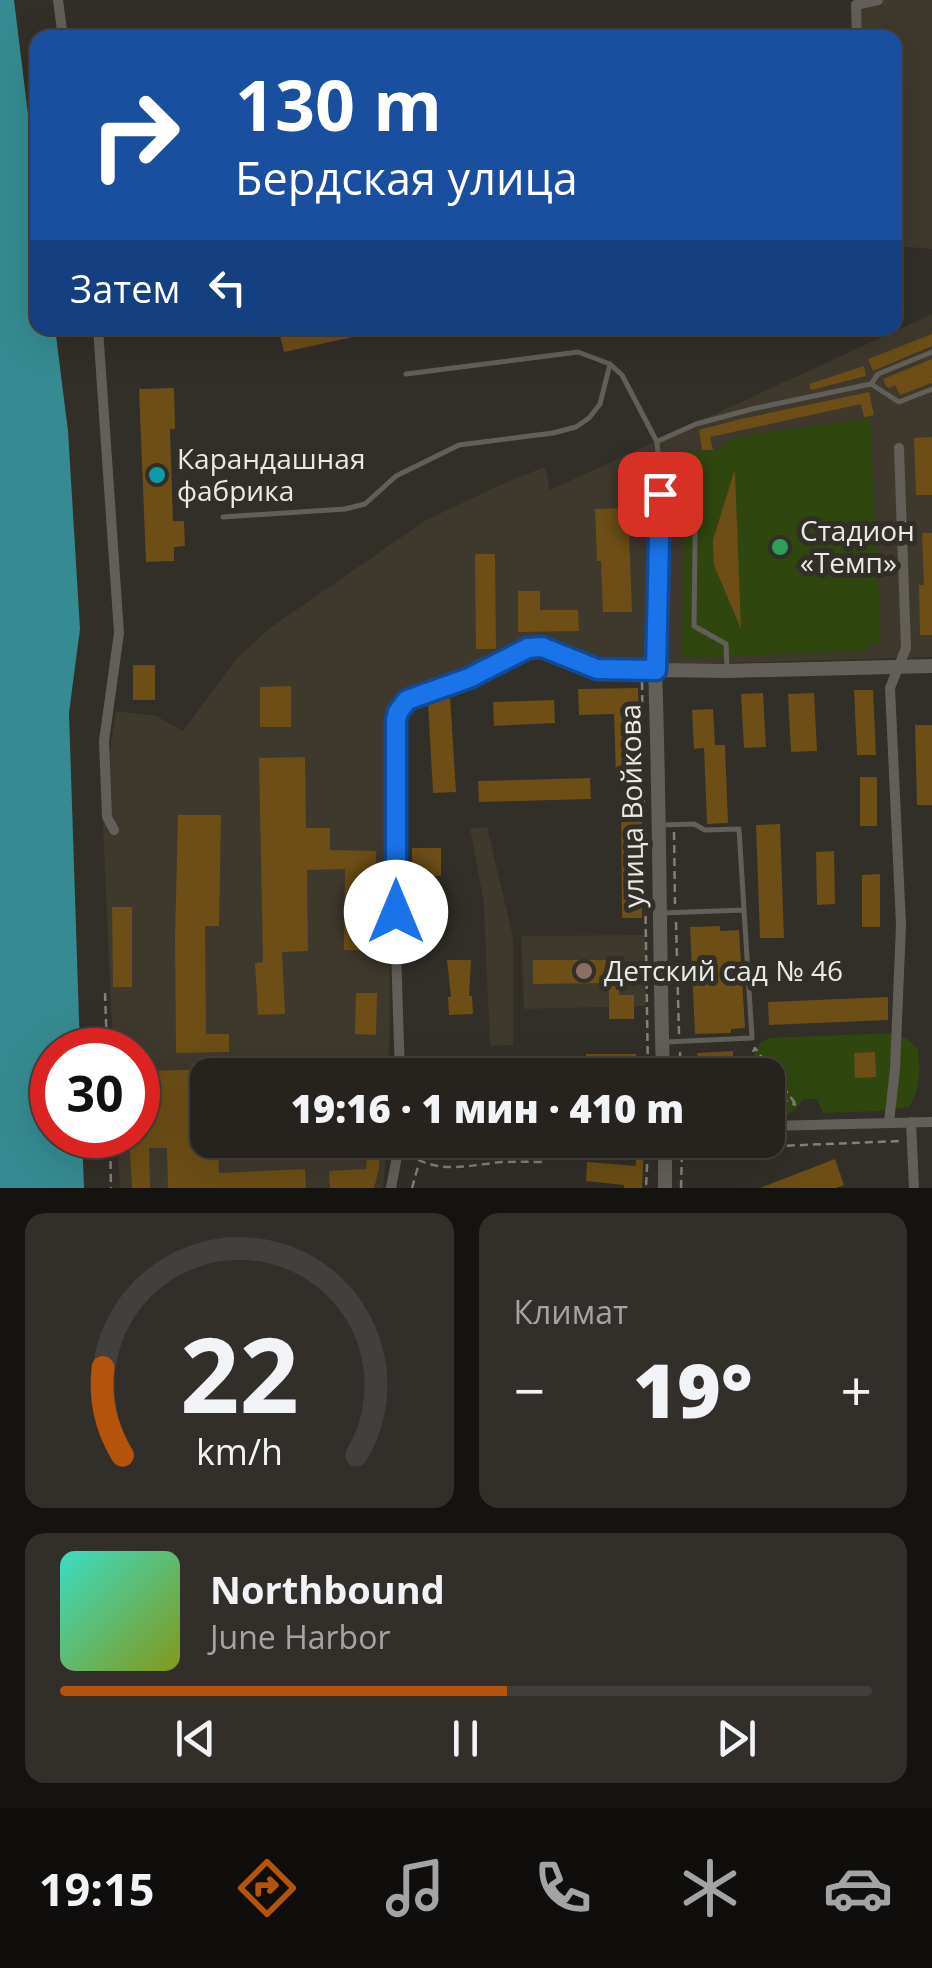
<!DOCTYPE html>
<html lang="ru">
<head>
<meta charset="utf-8">
<style>
  :root { --surface:#26221e; --page:#322f2b; --text:#f1f3f6; --muted:#a4a4a4; --line:#423f3c; --accent:#b45309 }
  body { margin:0; font-family:"Open Sans",sans-serif; background:var(--page); color:var(--text); height:100vh; display:flex; flex-direction:column; font-size:38px; white-space:nowrap }
  * { box-sizing:border-box; margin:0 }
  p { font-size:32px; color:var(--muted) }
  .icon { flex:none; width:55px; height:55px; fill:none; stroke:currentColor; stroke-width:2; stroke-linecap:round; stroke-linejoin:round }
  .map { position:relative; height:1188px; overflow:hidden }
  .sheet { display:flex; flex-direction:column; gap:25px; padding:25px; background:#151310; flex:1 }
  .sheet>* { flex:none }
  .guide { position:absolute; left:30px; top:30px; width:872px; height:305px; border-radius:20px; box-shadow:0 10px 40px #0002,0 0 0 2px var(--line); background:#1a4fa0; color:#fff; overflow:hidden }
  .speed { position:absolute; left:30px; top:1028px; display:flex; gap:20px; font-size:50px; font-weight:700; text-align:center }
  .speed>* { display:grid; place-content:center; width:130px; height:130px; border-radius:50%; background:var(--surface); box-shadow:0 10px 40px #0002,0 0 0 2px var(--line); line-height:1 }
  .speed .limit { border:15px solid #d22; background:#fff; color:#111 }
  .pin { position:absolute; display:grid; place-items:center; width:85px; height:85px; color:#fff; margin:-42px; border-radius:20px; box-shadow:0 5px 15px #0006 }
  .me { position:absolute; width:110px; margin:-55px; rotate:0deg; stroke-linejoin:round; filter:drop-shadow(0 0 8px #0008) }
  .turn { display:flex; align-items:center; gap:35px; height:210px; padding:0 40px; font-size:45px }
  .turn .icon { width:130px; height:130px; stroke-width:2.5 }
  .turn b { display:block; font-size:70px; line-height:85px }
  .then { display:flex; align-items:center; height:95px; padding:0 40px; background:#0003; gap:20px; font-size:38px }
  .big { font-size:75px; font-weight:800; line-height:1.1 }
  .sheet .widget { flex:1; display:flex; flex-direction:column; justify-content:center; gap:15px; min-width:0; padding:0 35px; border-radius:20px; background:var(--page) }
  .sheet .dial { align-items:center; gap:0 }
  .dial svg { height:260px; overflow:visible; fill:none; stroke:var(--line); stroke-width:7; stroke-linecap:round; text-anchor:middle }
  .dial text { fill:var(--text); stroke:none }
  .song { display:flex; align-items:center; gap:30px }
  .cover { width:120px; height:120px; border-radius:15px; background:linear-gradient(135deg,hsl(170 70% 55%),hsl(70 70% 35%)) }
  .played { height:10px; border-radius:5px; background:linear-gradient(90deg,var(--accent) 55%,var(--line) 55%) }
  .keys { display:flex; justify-content:space-around; direction:ltr }
  .heat { display:flex; justify-content:space-between; align-items:center; font-size:55px; direction:ltr }
  .sheet .tiles { flex:1; display:grid; gap:25px; grid-template-columns:1fr 1fr }
  .widget:last-child { grid-column:span 2 }
  .trip { position:absolute; left:190px; top:1058px; width:595px; height:100px; border-radius:20px; background:var(--surface); box-shadow:0 10px 40px #0002,0 0 0 2px var(--line); font-weight:800; line-height:100px; text-align:center }
  .menu { display:flex; height:160px; justify-content:space-around; align-items:center; background:#0f0e0c; color:var(--muted) }
  .menu .icon { width:70px; height:70px }
  .menu .current { color:var(--accent) }
  .menu b { font-size:45px; color:var(--text) }
  .map>svg:first-child { display:block }
</style>
</head>
<body>
<div class="map">
<svg width="932" height="1188" viewBox="0 0 932 1188">
  <rect width="100%" height="100%" fill="#322e28"/>
  <path fill="#3f382d" d="M855 0H932V249L907 247 895 244V38H855Z
    M932 314V657L662 665 648 663 597 665 540 641 528 642 463 675 423 685 393 702 389 1075H208V1140H388L383 1188H120L117 1135H138V1050H113L102 804 116 711 156 716 183 731 237 658 270 628 426 520 511 480 545 467 550 490Z
    M487 827 513 937V1045L490 1046 484 904 470 828Z
    M645 935 646 1006 524 1009 521 936Z"/>
  <path fill="#2f470f" d="M870 418 881 643H868L867 651 682 658 685 450 715 451 734 437Z
    M889 1033 907 1039 918 1049C920 1072 921 1087 909 1107L878 1111 823 1113 817 1099H803C792 1117 788 1114 768 1115V1075H744L760 1043 769 1038Z"/>
  <path fill="#358b91" d="M0 0H14L37 188 38 328H55L68 431 80 629 69 713 80 1050H52V1135H82L84 1188H0Z"/>
  <path fill="#6c4e16" d="M278 328H380V331L284 352Z
    M932 334V346L873 371 868 359Z
    M932 359V383L900 395 895 385 889 388 886 386 883 379Z
    M864 366 866 376 811 390 809 384Z
    M174 388 175 429H170L173 521H184L185 546 174 547V561L146 562 139 389Z
    M869 392 874 415 864 417 861 404 710 437 713 450H702L699 430 741 419Z
    M932 437V495H916L914 438Z
    M734 472H735L741 629 714 565 713 540Z
    M628 508 632 612H603L601 561H597L595 509Z
    M922 533H932V635H920L919 585H924Z
    M475 554H495L496 649H476Z
    M518 591H540V610H578L579 631 518 632Z
    M133 665H155V700H133Z
    M291 686V727H260V687Z
    M638 688 640 777 616 778 614 714 579 715 578 689Z
    M854 690H873L876 755H857Z
    M763 693 766 747 744 748 741 694Z
    M814 693 817 751 791 752 788 694Z
    M450 696 456 792 433 793 428 702Z
    M554 700 555 723 494 726 493 702Z
    M713 709 715 745H725L728 823 707 824 704 748 694 749 692 710Z
    M915 725H932V805H917Z
    M305 757 306 828H330V850L376 851V951L344 950 345 869 307 870 308 951 282 952 285 1014 258 1015 255 963 263 962 259 758Z
    M860 777H877V826H860Z
    M590 778 591 799 479 802 478 781Z
    M621 805H642V918H622Z
    M178 815H221L219 926H205L206 1034H229V1052L176 1053 175 937Z
    M780 824 784 938H760L756 825Z
    M412 848H441V876H412Z
    M834 851 835 904 817 905 816 852Z
    M880 874V927H862V875Z
    M434 899 436 943 416 944 414 900Z
    M112 907H132V987H113Z
    M720 926V931L739 930 745 1028 731 1029V1033L695 1034 690 927Z
    M447 960H471L469 996H472L473 1014 449 1015 448 997H451Z
    M533 960H619V995H634V1019H609V983L533 984Z
    M356 993H377L376 1035 355 1034Z
    M888 997V1020L769 1025 768 1002Z
    M733 1051 734 1075 699 1074 697 1053Z
    M875 1052 876 1077 855 1078 854 1053Z
    M586 1054H636V1075H586Z
    M547 1056V1075H487L486 1059Z
    M138 1062H153V1071L208 1069V1140H218L219 1173 305 1169 306 1188H168L167 1148H149L150 1188H132L129 1135H138Z
    M380 1144 379 1169 374 1188H330L329 1171 366 1169 367 1145Z
    M644 1148 642 1188H624V1185L586 1181 587 1162 636 1166 635 1149Z
    M835 1159 844 1185 836 1188H760Z"/>
  <g fill="none" stroke-linecap="round" stroke-linejoin="round">
    <path stroke="#83807b" stroke-width="2.5" stroke-dasharray="8 5" stroke-linecap="butt" d="M642 682 648 1075
      M674 832 675 904
      M676 922 679 1034
      M105 993 107 1050
      M680 1052 681 1075
      M741 1075 755 1048 797 1106
      M768 1094 796 1105
      M110 1135 111 1188
      M576 1147 648 1145 646 1188
      M407 1153C435 1173 461 1167 493 1163 509 1161 525 1162 542 1162
      M412 1188 419 1163
      M681 1188 682 1150 900 1141"/>
    <path stroke="#625e58" stroke-width="5" d="M406 374 578 352 610 364 622 375 657 442 660 476
      M871 384 899 402 932 389
      M658 441 696 424 752 409 871 384 878 374 932 352
      M696 464 694 626 726 644 727 668
      M223 517 345 509 365 504 396 476 459 445 553 433 576 427 589 418 600 404 610 364
      M663 825 694 824 705 830 739 829 752 1038 666 1042
      M662 913 744 910"/>
    <path stroke="#625e58" stroke-width="10" d="M58 0 63 38
      M857 38 856 5 878 0
      M98 328 119 633 104 741 107 817 114 830
      M400 1075 396 951 395 720 397 711 407 700 469 678 527 648 542 647 597 669 655 670 660 476
      M889 1122 895 1069 901 925 890 688 906 648 899 448
      M911 1122 914 1188
      M768 1126 932 1122
      M391 1188 400 1140"/>
    <path stroke="#625e58" stroke-width="14" d="M663 1075C659 940 660 805 655 670L727 671 932 666
      M665 1140V1188"/>
  </g>
  <g fill="none" stroke-linecap="round" stroke-linejoin="round">
    <g stroke="#114b97" stroke-width="25">
      <path id="route" d="M396 912V720L398 712 407 700 469 678 528 648 542 647 597 669 656 670 660 494"/>
    </g>
    <use href="#route" stroke="#1a73e8" stroke-width="18"/>
  </g>
  <circle fill="#0f9aa8" stroke="#322e28" stroke-width="4" cx="157" cy="475" r="10"/>
  <circle fill="#2e9e5b" stroke="#322e28" stroke-width="4" cx="780" cy="547" r="10"/>
  <circle fill="#8d6e63" stroke="#322e28" stroke-width="4" cx="584" cy="971" r="10"/>
  <g text-anchor="middle" stroke-width="10" stroke-linejoin="round" paint-order="stroke">
    <g font-size="28" fill="#ebe9e5" stroke="#322e28" text-anchor="start">
      <text x="177" y="469">Карандашная<tspan x="177" dy="32">фабрика</tspan></text>
      <text x="800" y="541">Стадион<tspan x="800" dy="32">«Темп»</tspan></text>
      <text x="604" y="981">Детский сад № 46</text>
    </g>
    <g font-size="28" fill="#ebe9e5" stroke="#322e28">
      <text transform="translate(632 806) rotate(-91)" y="10">улица Войкова</text>
    </g>
  </g>
</svg>
<div class="speed"><div class="limit">30</div></div>
<div class="pin" style="left:660px;top:494px;background:#d93025"><svg class="icon" aria-label="arrive" viewBox="0 0 24 24"><path d="M6 21V4h12l-3 4 3 4H6"/></svg></div>
<svg class="me" style="left:396px;top:912px" viewBox="-20 -20 40 40"><circle r="19" fill="#fff"/><path d="M0-13L10 11 0 6-10 11z" fill="#1a73e8"/></svg>
<div class="trip">19:16 · 1 мин · 410 m</div>
<div class="guide">
<div class="turn"><svg class="icon" aria-label="right" viewBox="0 0 24 24"><path d="M7 20v-9h11M14 6l5 5-5 5"/></svg><div><b>130 m</b>Бердская улица</div></div>
<div class="then">Затем<svg class="icon" aria-label="left" viewBox="0 0 24 24"><path d="M17 20v-9H6M10 6l-5 5 5 5"/></svg></div>
</div>
</div>
<section class="sheet">
<div class="tiles">
<div class="widget dial"><svg viewBox="0 0 100 80">
<path d="M14 69A42 42 0 1 1 86 69"/>
<path d="M14 69A42 42 0 0 1 8 42" stroke="#b45309"/>
<text x="50" y="56" font-size="32" font-weight="700">22</text>
<text x="50" y="72" font-size="11">km/h</text>
</svg></div>
<div class="widget"><p>Климат</p>
<div class="heat"><a>−</a><b class="big">19°</b><a>+</a></div>
</div>
<div class="widget">
<div class="song"><i class="cover"></i><div><b>Northbound</b><p>June Harbor</p></div></div>
<div class="played"></div>
<div class="keys"><svg class="icon" aria-label="previous" viewBox="0 0 24 24"><path d="M18 5L8 12l10 7zM5 5v14"/></svg><svg class="icon" aria-label="pause" viewBox="0 0 24 24"><path d="M8 5v14M16 5v14"/></svg><svg class="icon" aria-label="next" viewBox="0 0 24 24"><path d="M6 5l10 7-10 7zM19 5v14"/></svg></div>
</div>
</div>
</section>
<nav class="menu">
<b>19:15</b>
<svg class="icon current" aria-label="directions" viewBox="0 0 24 24"><path d="M12 3l9 9-9 9-9-9zM9 14v-3h6M13 9l2 2-2 2"/></svg>
<svg class="icon" aria-label="music" viewBox="0 0 24 24"><path d="M9 18V5l10-2v13"/><circle cx="6" cy="18" r="3"/><circle cx="16" cy="16" r="3"/></svg>
<svg class="icon" aria-label="phone" viewBox="0 0 24 24"><path d="M5 4h4l2 5-3 2q2 4 5 5l2-3 5 2v4C11 20 4 13 5 4z"/></svg>
<svg class="icon" aria-label="climate" viewBox="0 0 24 24"><path d="M12 3v18M4 7l16 10M4 17L20 7"/></svg>
<svg class="icon" aria-label="car" viewBox="0 0 24 24"><path d="M5 17H2v-5l4-1 3-4h7l3 4 3 1v5h-3M9 17h6M6 11h13"/><circle cx="7" cy="17" r="2"/><circle cx="17" cy="17" r="2"/></svg>
</nav>
</body>
</html>
